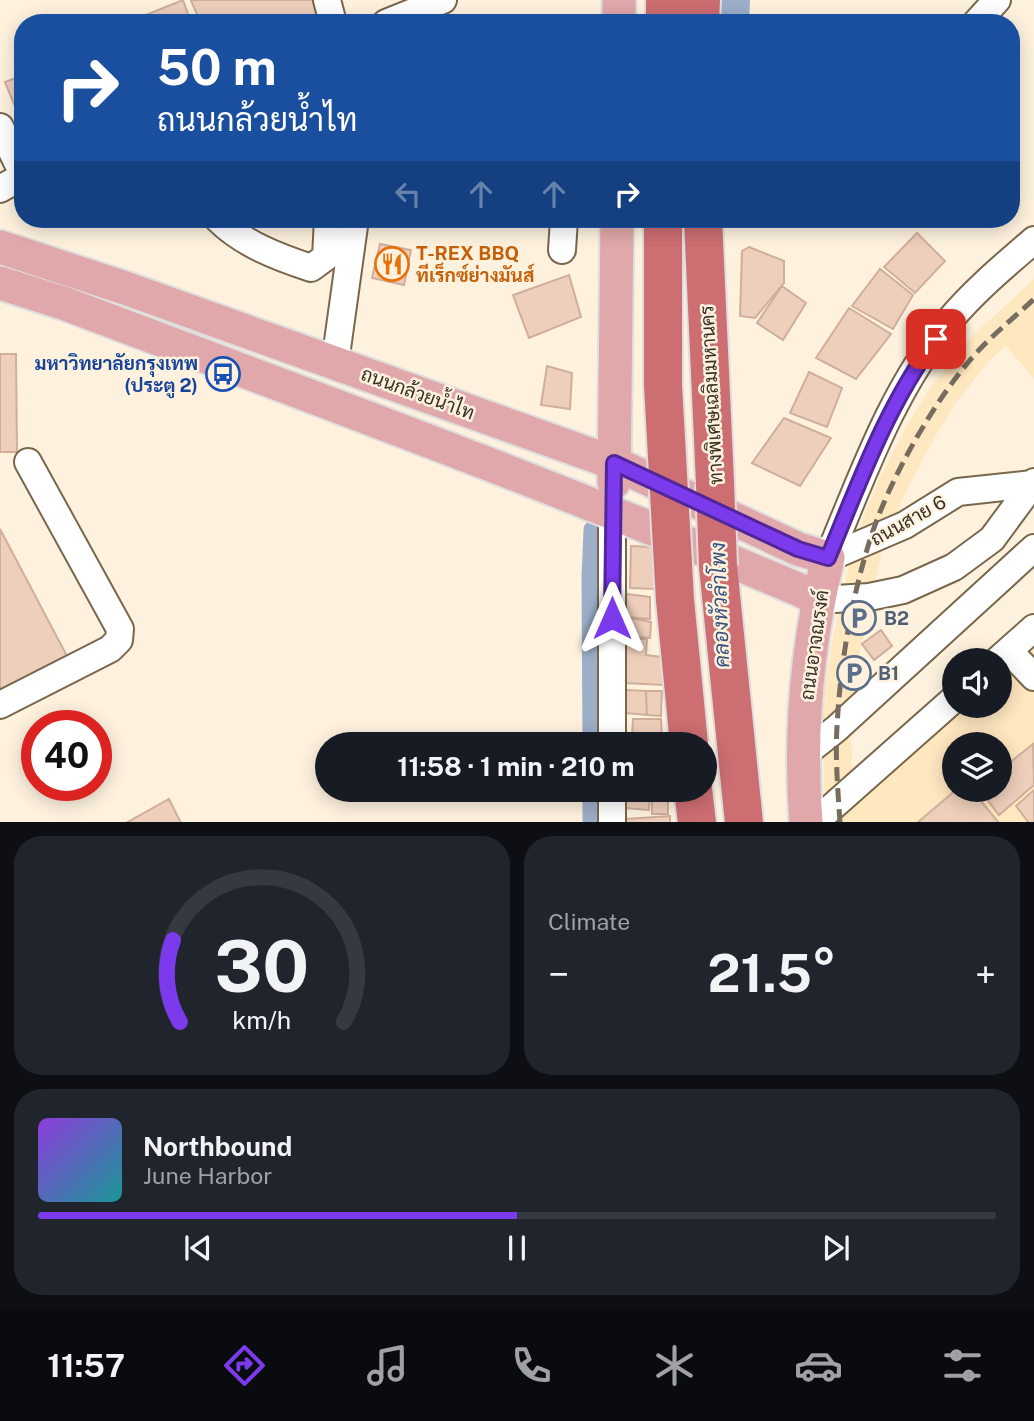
<!DOCTYPE html>
<html lang="en">
<head>
<meta charset="utf-8">
<style>
  :root { --surface:#171b24; --page:#20242c; --text:#f1f3f6; --muted:#9ea1a6; --line:#363941; --accent:#7c3aed }
  body { margin:0; font-family:"Public Sans",Sarabun,sans-serif; background:var(--page); color:var(--text); height:100vh; display:flex; flex-direction:column; font-size:26px; white-space:nowrap }
  * { box-sizing:border-box; margin:0 }
  p { font-size:23px; color:var(--muted) }
  .icon { flex:none; width:38px; height:38px; fill:none; stroke:currentColor; stroke-width:2; stroke-linecap:round; stroke-linejoin:round }
  .map { position:relative; height:822px; overflow:hidden }
  .details { display:flex; flex-direction:column; gap:14px; padding:14px; background:#0d0f14; flex:1 }
  .details>* { flex:none }
  .top-card { position:absolute; left:14px; top:14px; width:1006px; height:214px; border-radius:28px; box-shadow:0 4px 18px #0003; background:#1a4fa0; color:#fff; overflow:hidden }
  .buttons { position:absolute; left:942px; top:648px; display:grid; gap:14px }
  .buttons a { display:grid; place-items:center; width:70px; height:70px; border-radius:50%; background:var(--surface); box-shadow:0 4px 18px #0003; font-size:35px }
  .speed { position:absolute; left:21px; top:710px; display:flex; gap:14px; font-size:35px; font-weight:700; text-align:center }
  .speed>* { display:grid; place-content:center; width:91px; height:91px; border-radius:50%; background:var(--surface); box-shadow:0 4px 18px #0003; line-height:1 }
  .speed .limit { border:10px solid #d22; background:#fff; color:#111 }
  .pin { position:absolute; display:grid; place-items:center; width:60px; height:60px; color:#fff; margin:-30px; border-radius:14px; box-shadow:0 4px 10px #0006 }
  .me { position:absolute; width:77px; margin:-38px; rotate:0deg; stroke-linejoin:round; filter:drop-shadow(0 0 5px #0008) }
  .turn { display:flex; align-items:center; gap:24px; height:147px; padding:0 28px; font-size:32px }
  .turn .icon { width:91px; height:91px; stroke-width:2.5 }
  .turn b { display:block; font-size:49px; line-height:60px }
  .lanes { display:flex; align-items:center; height:66px; padding:0 28px; background:#0003; justify-content:center; gap:35px; direction:ltr }
  .lanes .off { opacity:.35 }
  .big { font-size:52px; font-weight:700; line-height:1.1 }
  .details .widget { flex:1; display:flex; flex-direction:column; justify-content:center; gap:10px; min-width:0; padding:0 24px; border-radius:28px; background:var(--page) }
  .details .dial { align-items:center; gap:0 }
  .dial svg { height:182px; overflow:visible; fill:none; stroke:var(--line); stroke-width:7; stroke-linecap:round; text-anchor:middle }
  .dial text { fill:var(--text); stroke:none }
  .song { display:flex; align-items:center; gap:21px }
  .cover { width:84px; height:84px; border-radius:10px; background:linear-gradient(135deg,hsl(270 70% 55%),hsl(180 70% 35%)) }
  .played { height:7px; border-radius:4px; background:linear-gradient(90deg,var(--accent) 50%,var(--line) 50%) }
  .keys { display:flex; justify-content:space-around; direction:ltr }
  .heat { display:flex; justify-content:space-between; align-items:center; font-size:38px; direction:ltr }
  .details .tiles { flex:1; display:grid; gap:14px; grid-template-columns:1fr 1fr }
  .widget:last-child { grid-column:span 2 }
  .trip { position:absolute; left:315px; top:732px; width:402px; height:70px; border-radius:35px; background:var(--surface); box-shadow:0 4px 18px #0003; font-weight:700; line-height:70px; text-align:center }
  .menu { display:flex; height:112px; justify-content:space-around; align-items:center; background:#090b0e; color:var(--muted) }
  .menu .icon { width:49px; height:49px }
  .menu .on { color:var(--accent) }
  .menu b { font-size:32px; color:var(--text) }
  .map>svg:first-child { display:block }
</style>
</head>
<body>
<div class="map">
<svg width="1034" height="823" viewBox="0 0 1034 823">
  <rect width="100%" height="100%" fill="#fef2df"/>
  <path fill="#ffe7c0" fill-rule="evenodd" d="M1034 279V379L1006 346 990 360 958 400 933 440 907 490 883 547 860 652 851 729 852 772 960 705H999V670L1034 639V822L826 823 822 728 824 698 831 647 855 538 880 477 907 425 933 383 969 339ZM954 744H999V789H954Z"/>
  <path fill="#9daec9" d="M659 0H750L749 23H658Z"/>
  <g fill="none" stroke-linecap="round" stroke-linejoin="round">
    <path stroke="#9daec9" stroke-width="21" d="M593 744 592 579 594 530
      M593 789V823"/>
  </g>
  <path fill="#eecfbc" stroke="#cfaf9b" stroke-width="2" d="M183 0 191 23H126Z
    M195 0H318L325 17 310 23H201L191 1Z
    M23 75V126L5 82Z
    M917 233 945 261 915 293 884 267Z
    M380 244 411 250 404 285 372 278Z
    M749 247 784 261V283L755 318 740 316 742 251Z
    M880 269 913 295 893 329 852 306Z
    M569 275 581 317 529 338 513 295Z
    M782 286 806 303 783 340 757 323Z
    M849 308 891 334 856 379 816 358Z
    M0 354H16L17 452H0Z
    M547 366 572 373 570 409 541 405Z
    M809 372 842 388 827 427 790 413Z
    M784 418 831 438 800 486 752 463Z
    M0 529 67 656 0 690Z
    M631 546 652 547 655 589 630 588Z
    M626 594 650 597V619L626 617Z
    M626 617 651 622 650 638 625 636Z
    M881 630 892 646 874 660 862 644Z
    M625 639H647L646 655 662 657 664 685 623 683Z
    M625 690 646 691 647 715 625 713Z
    M646 691H662L661 716 647 715Z
    M633 719H661L662 739 632 736Z
    M626 738 670 741 671 744H626Z
    M1033 744 1034 785 999 815 979 789H999V771Z
    M626 789H650L649 810 625 808Z
    M652 789H667V798H651Z
    M957 789H971L999 823H917Z
    M1034 790V823H1029L1016 806Z
    M169 799 181 823H126Z
    M652 801H668V814H652Z
    M670 816V823H625V819Z"/>
  <g fill="none" stroke-linecap="round" stroke-linejoin="round">
    <g stroke="#79674b" stroke-width="30">
      <path id="minor" d="M327 0 333 23
        M386 23 443 0
        M976 23 997 0
        M0 127 23 174
        M0 189 23 176
        M218 219C243 244 278 257 311 268L326 257 328 219
        M562 250 564 219
        M335 363 355 219
        M828 558C862 477 892 390 949 321 974 291 1004 266 1034 240
        M828 558 905 525 958 492 1032 484
        M818 600 869 597 903 590 954 567 992 539 1034 482
        M1009 651 1034 677
        M998 660 1034 628
        M0 705 110 649 119 640 120 629 28 462
        M612 744V512
        M803 755 836 729 1034 548
        M612 789V823
        M814 823 954 699"/>
    </g>
    <g stroke="#dfdedc" stroke-width="37">
      <path id="major" d="M619 23V0
        M0 247 125 288 614 463 798 549 828 558C807 645 799 734 806 823
        M0 283 63 303C310 396 558 487 802 591L818 600
        M614 482 617 219"/>
    </g>
    <g stroke="#dfdedc" stroke-width="42">
      <path id="highway" d="M665 23V0
        M700 23 701 0
        M703 219 715 483
        M718 566 744 823
        M693 789 697 823"/>
    </g>
    <use href="#minor" stroke="#fff" stroke-width="26"/>
    <use href="#major" stroke="#e0a8aa" stroke-width="33"/>
    <use href="#highway" stroke="#cc6e72" stroke-width="38"/>
    <path stroke="#766d5f" stroke-width="5" stroke-dasharray="14 7" stroke-linecap="butt" d="M840 823C838 791 835 758 837 727 840 666 851 601 869 543 887 483 936 396 979 350 996 332 1016 316 1034 299"/>
    <g stroke="#dfdedc" stroke-width="42" stroke-linecap="butt">
      <path id="highway-bridge" d="M663 219V385L675 600 689 744
        M715 483 718 566"/>
    </g>
    <use href="#highway-bridge" stroke="#cc6e72" stroke-width="38"/>
  </g>
  <g fill="none" stroke-linecap="round" stroke-linejoin="round">
    <g stroke="#51269a" stroke-width="18">
      <path id="route" d="M612 618 614 463 798 549 828 558C859 483 887 405 936 339"/>
    </g>
    <use href="#route" stroke="#7c3aed" stroke-width="12"/>
  </g>
  <defs>
    <g id="restaurant-ring" transform="scale(1.75)"><circle r="9.5" fill="#fef2df" stroke="#e8710a" stroke-width="1.5"/><path d="M-5-6h1v4h1v-4h1v4h1v-4h1v5L-1.5 .5V6h-2V.5L-5-1ZM5-6V6H3V1.5H1.5Q1.5-4 5-6Z" fill="#e8710a"/></g>
    <g id="bus-ring" transform="scale(1.75)"><circle r="9.5" fill="#fef2df" stroke="#1a4fb4" stroke-width="1.5"/><path d="M-5-6H5V4H4V6H2V4H-2V6H-4V4H-5ZM-3.5-4V0h7V-4ZM-3.5 1.2v1.5H-2V1.2ZM2 1.2v1.5H3.5V1.2Z" fill="#1a4fb4"/></g>
    <g id="parking-ring" transform="scale(1.75)"><circle r="9.5" fill="#fef2df" stroke="#5c6f8a" stroke-width="1.5"/><path d="M-3.5-5.5H1a3.5 3.5 0 0 1 0 7H-1V5.5H-3.5ZM-1-3.4V-.6H.8a1.4 1.4 0 0 0 0-2.8Z" fill="#5c6f8a"/></g>
  </defs>
  <g fill-rule="evenodd">
    <use href="#restaurant-ring" x="392" y="264"/>
    <use href="#bus-ring" x="223" y="374"/>
    <use href="#parking-ring" x="859" y="618"/>
    <use href="#parking-ring" x="854" y="673"/>
  </g>
  <g text-anchor="middle" stroke-width="5" stroke-linejoin="round" paint-order="stroke">
    <g font-size="19" font-weight="bold" fill="#c56008" stroke="#fef2df" text-anchor="start">
      <text x="416" y="260">T-REX BBQ<tspan x="416" dy="22">ทีเร็กซ์ย่างมันส์</tspan></text>
    </g>
    <g font-size="19" font-weight="bold" fill="#164399" stroke="#fef2df" text-anchor="end">
      <text x="198" y="370">มหาวิทยาลัยกรุงเทพ<tspan x="198" dy="22">(ประตู 2)</tspan></text>
    </g>
    <g font-size="19" fill="#383024" stroke="#fef2df">
      <text transform="translate(418 393) rotate(20)" y="7">ถนนกล้วยน้ำไท</text>
      <text transform="translate(711 395) rotate(-93)" y="7">ทางพิเศษเฉลิมมหานคร</text>
      <text transform="translate(908 520) rotate(-29)" y="7">ถนนสาย 6</text>
      <text transform="translate(814 645) rotate(-82)" y="7">ถนนอาจณรงค์</text>
    </g>
    <g font-size="19" font-weight="bold" fill="#4e5e75" stroke="#fef2df" text-anchor="start">
      <text x="884" y="625">B2</text>
      <text x="878" y="680">B1</text>
    </g>
    <g font-size="21" font-style="italic" fill="#39527b" stroke="#fef2df">
      <text transform="translate(720 605) rotate(-92)" y="7">คลองหัวลำโพง</text>
    </g>
  </g>
</svg>
<div class="buttons">
<a><svg class="icon" aria-label="sound" viewBox="0 0 24 24"><path d="M4 9h4l5-4v14l-5-4H4zM17 9q2 3 0 6"/></svg></a>
<a><svg class="icon" aria-label="layers" viewBox="0 0 24 24"><path d="M12 4l9 5-9 5-9-5zM3 14l9 5 9-5"/></svg></a>
</div>
<div class="speed"><div class="limit">40</div></div>
<div class="pin" style="left:936px;top:339px;background:#d93025"><svg class="icon" aria-label="arrive" viewBox="0 0 24 24"><path d="M6 21V4h12l-3 4 3 4H6"/></svg></div>
<svg class="me" style="left:612px;top:618px" viewBox="-20 -20 40 40"><path d="M0-17L14 15 0 8-14 15z" fill="#7c3aed" stroke="#fff" stroke-width="4"/></svg>
<div class="trip">11:58 · 1 min · 210 m</div>
<div class="top-card">
<div class="turn"><svg class="icon" aria-label="right" viewBox="0 0 24 24"><path d="M7 20v-9h11M14 6l5 5-5 5"/></svg><div><b>50 m</b>ถนนกล้วยน้ำไท</div></div>
<div class="lanes"><svg class="icon off" aria-label="left" viewBox="0 0 24 24"><path d="M17 20v-9H6M10 6l-5 5 5 5"/></svg><svg class="icon off" aria-label="ahead" viewBox="0 0 24 24"><path d="M12 20V5M6 11l6-6 6 6"/></svg><svg class="icon off" aria-label="ahead" viewBox="0 0 24 24"><path d="M12 20V5M6 11l6-6 6 6"/></svg><svg class="icon" aria-label="right" viewBox="0 0 24 24"><path d="M7 20v-9h11M14 6l5 5-5 5"/></svg></div>
</div>
</div>
<section class="details">
<div class="tiles">
<div class="widget dial"><svg viewBox="0 0 100 80">
<path d="M14 69A42 42 0 1 1 86 69"/>
<path d="M14 69A42 42 0 0 1 11 33" stroke="#7c3aed"/>
<text x="50" y="56" font-size="32" font-weight="700">30</text>
<text x="50" y="72" font-size="11">km/h</text>
</svg></div>
<div class="widget"><p>Climate</p>
<div class="heat"><a>−</a><b class="big">21.5°</b><a>+</a></div>
</div>
<div class="widget">
<div class="song"><i class="cover"></i><div><b>Northbound</b><p>June Harbor</p></div></div>
<div class="played"></div>
<div class="keys"><svg class="icon" aria-label="previous" viewBox="0 0 24 24"><path d="M18 5L8 12l10 7zM5 5v14"/></svg><svg class="icon" aria-label="pause" viewBox="0 0 24 24"><path d="M8 5v14M16 5v14"/></svg><svg class="icon" aria-label="next" viewBox="0 0 24 24"><path d="M6 5l10 7-10 7zM19 5v14"/></svg></div>
</div>
</div>
</section>
<nav class="menu">
<b>11:57</b>
<svg class="icon on" aria-label="directions" viewBox="0 0 24 24"><path d="M12 3l9 9-9 9-9-9zM9 14v-3h6M13 9l2 2-2 2"/></svg>
<svg class="icon" aria-label="music" viewBox="0 0 24 24"><path d="M9 18V5l10-2v13"/><circle cx="6" cy="18" r="3"/><circle cx="16" cy="16" r="3"/></svg>
<svg class="icon" aria-label="phone" viewBox="0 0 24 24"><path d="M5 4h4l2 5-3 2q2 4 5 5l2-3 5 2v4C11 20 4 13 5 4z"/></svg>
<svg class="icon" aria-label="climate" viewBox="0 0 24 24"><path d="M12 3v18M4 7l16 10M4 17L20 7"/></svg>
<svg class="icon" aria-label="car" viewBox="0 0 24 24"><path d="M5 17H2v-5l4-1 3-4h7l3 4 3 1v5h-3M9 17h6M6 11h13"/><circle cx="7" cy="17" r="2"/><circle cx="17" cy="17" r="2"/></svg>
<svg class="icon" aria-label="filters" viewBox="0 0 24 24"><path d="M4 7h16M4 17h16"/><circle cx="9" cy="7" r="2"/><circle cx="15" cy="17" r="2"/></svg>
</nav>
</body>
</html>
